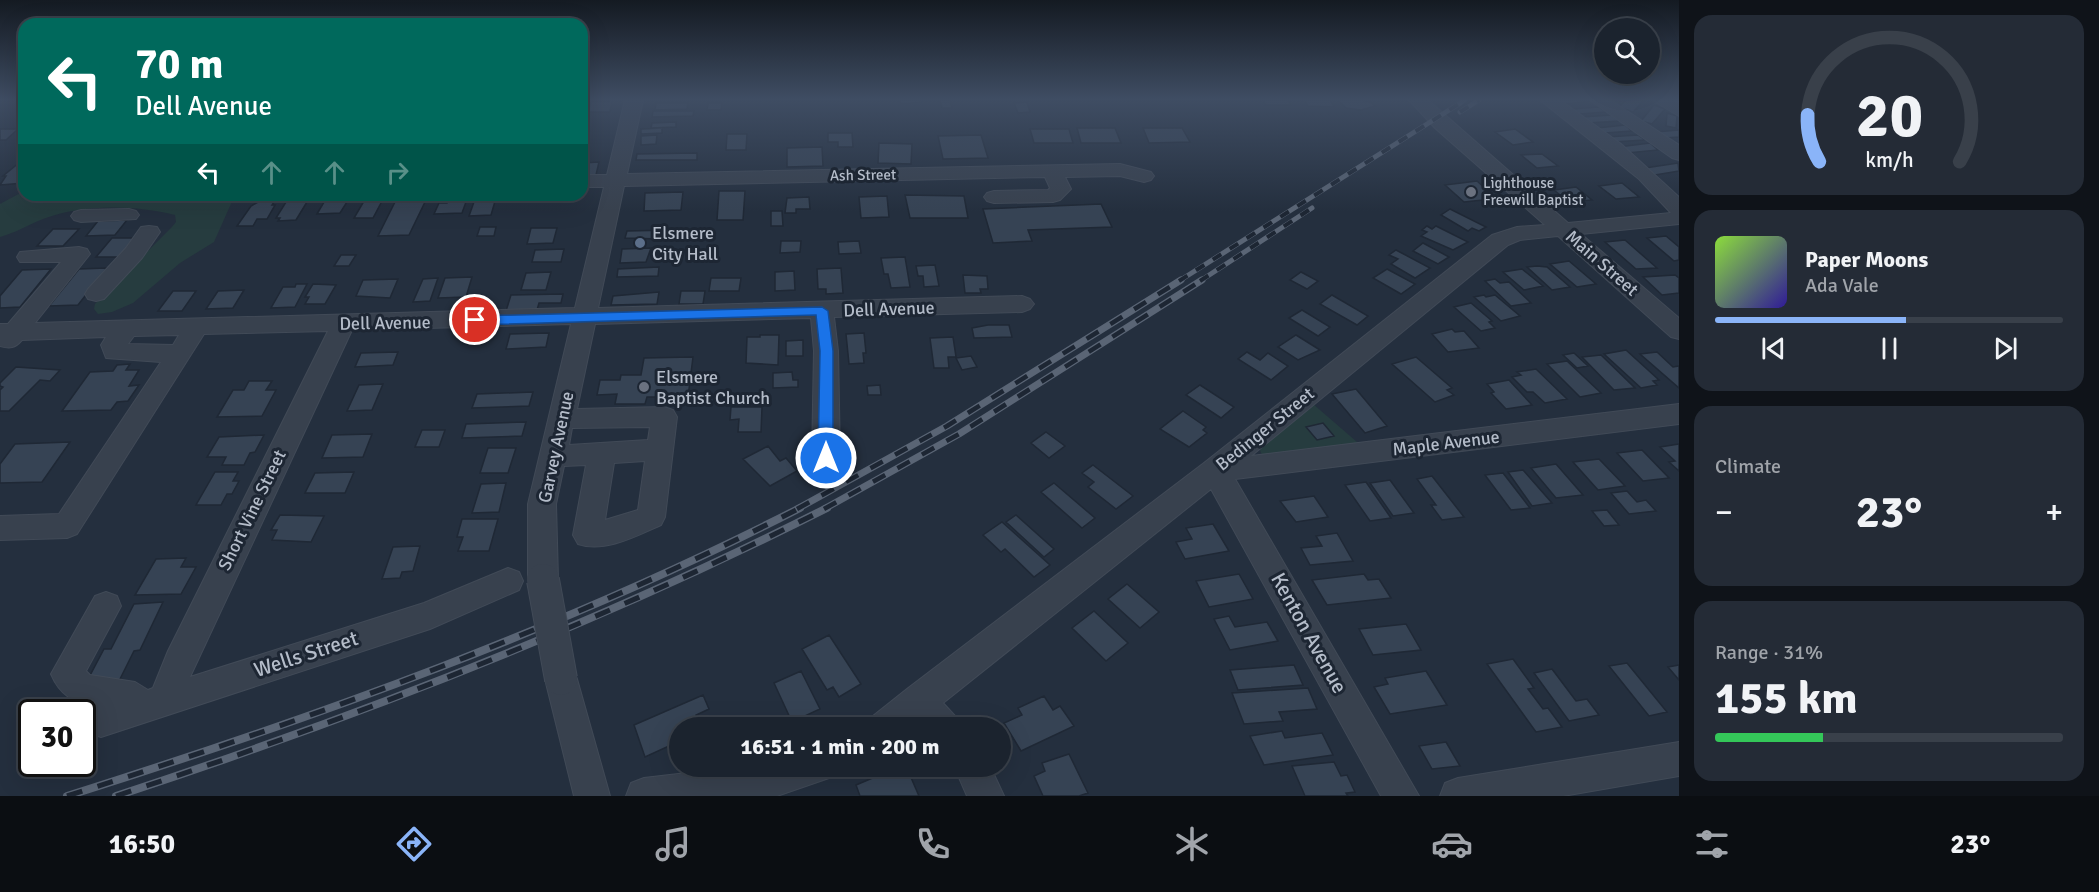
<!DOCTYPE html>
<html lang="en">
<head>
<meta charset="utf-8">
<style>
  :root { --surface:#1b232e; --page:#242b36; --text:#f1f3f6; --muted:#a0a4aa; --line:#39404a; --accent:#8ab4f8 }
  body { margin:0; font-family:Signika,sans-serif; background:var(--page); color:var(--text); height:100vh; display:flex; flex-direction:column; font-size:22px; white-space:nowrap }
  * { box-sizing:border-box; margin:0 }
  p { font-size:20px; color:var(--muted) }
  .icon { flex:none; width:33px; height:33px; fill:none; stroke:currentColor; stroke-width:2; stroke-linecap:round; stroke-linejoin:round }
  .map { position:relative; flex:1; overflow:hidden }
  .drawer { display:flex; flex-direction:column; gap:15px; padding:15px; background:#0f1319; width:420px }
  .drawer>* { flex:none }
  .guide { position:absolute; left:18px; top:18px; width:570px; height:183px; border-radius:18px; box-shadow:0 6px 24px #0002,0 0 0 2px var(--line); background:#00695c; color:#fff; overflow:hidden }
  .buttons { position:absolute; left:1594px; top:18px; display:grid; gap:12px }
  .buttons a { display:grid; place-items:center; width:66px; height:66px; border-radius:50%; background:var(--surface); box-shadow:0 6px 24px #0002,0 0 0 2px var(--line); font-size:30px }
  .speed { position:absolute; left:18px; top:699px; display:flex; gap:12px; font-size:30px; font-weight:700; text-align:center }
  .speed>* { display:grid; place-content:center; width:78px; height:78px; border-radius:50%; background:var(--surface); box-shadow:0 6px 24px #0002,0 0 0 2px var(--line); line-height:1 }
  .speed .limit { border:3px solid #111; border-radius:9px; background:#fff; color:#111 }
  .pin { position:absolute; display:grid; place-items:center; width:51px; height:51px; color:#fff; margin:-26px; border:3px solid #fff; border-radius:50%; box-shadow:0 2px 6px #0007 }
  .me { position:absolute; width:66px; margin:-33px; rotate:0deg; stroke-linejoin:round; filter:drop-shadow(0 0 4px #0008) }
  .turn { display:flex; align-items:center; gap:21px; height:126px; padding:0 18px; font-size:27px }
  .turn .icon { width:78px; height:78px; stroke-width:2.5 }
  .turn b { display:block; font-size:42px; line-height:51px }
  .lanes { display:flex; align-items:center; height:57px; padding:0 18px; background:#0003; justify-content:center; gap:30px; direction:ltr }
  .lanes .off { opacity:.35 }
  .big { font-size:45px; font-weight:800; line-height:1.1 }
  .drawer .widget { flex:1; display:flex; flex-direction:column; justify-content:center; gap:9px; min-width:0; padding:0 21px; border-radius:18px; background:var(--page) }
  .drawer .dial { align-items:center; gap:0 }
  .dial svg { height:156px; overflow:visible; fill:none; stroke:var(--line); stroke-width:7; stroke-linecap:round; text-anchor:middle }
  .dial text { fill:var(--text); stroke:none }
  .song { display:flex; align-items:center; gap:18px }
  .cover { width:72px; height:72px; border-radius:9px; background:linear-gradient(135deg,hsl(90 70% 55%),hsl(250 70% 35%)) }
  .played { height:6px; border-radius:3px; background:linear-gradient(90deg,var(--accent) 55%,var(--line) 55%) }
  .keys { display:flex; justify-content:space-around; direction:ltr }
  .heat { display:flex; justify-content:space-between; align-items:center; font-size:33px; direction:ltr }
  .charge { height:9px; border-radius:4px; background:linear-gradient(90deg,#34c759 31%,var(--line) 0) }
  .trip { position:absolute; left:669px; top:717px; width:342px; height:60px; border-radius:30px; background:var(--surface); box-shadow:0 6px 24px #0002,0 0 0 2px var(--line); font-weight:800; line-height:60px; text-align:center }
  .tabs { display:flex; height:96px; justify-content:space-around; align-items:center; background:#0b0e12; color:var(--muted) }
  .tabs .icon { width:42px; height:42px }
  .tabs .current { color:var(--accent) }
  .tabs b { font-size:27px; color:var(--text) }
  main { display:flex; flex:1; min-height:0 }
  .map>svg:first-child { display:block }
</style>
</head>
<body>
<main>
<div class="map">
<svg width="1679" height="796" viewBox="0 0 1679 796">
  <rect width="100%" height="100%" fill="#242f3e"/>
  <path fill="#263c3f" d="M24 191V195L234 197 214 242 180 263 133 303 112 312 98 314 94 309 95 304 171 228 176 222 175 215C134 205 83 204 43 219 28 225 15 233 0 237V204Z
    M1313 404 1364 448 1264 456 1261 453 1259 447Z"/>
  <path fill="#364354" stroke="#1f2835" stroke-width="1.5" d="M900 100H921V102L901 104Z
    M940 100H950L952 108H942Z
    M1263 100H1288L1291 105H1266Z
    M1305 100H1330L1334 107 1308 106Z
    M1338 100H1360L1370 102 1375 106 1361 110 1346 108Z
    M1559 100H1590L1591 101 1565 104Z
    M1626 100H1644L1633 112 1619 107Z
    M591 101H612L610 112H588Z
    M1027 102 1030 112 1018 113 1014 103Z
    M656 103H688L687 109 655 110Z
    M708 103H722L721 110H707Z
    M1654 105 1665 109 1652 124 1641 121Z
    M1599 107 1606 112 1579 114 1572 109Z
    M653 111H694L693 116 652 117Z
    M1667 113 1677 116 1676 128 1666 126Z
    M1612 115 1619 121 1588 123 1581 117Z
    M676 122V127L651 128 652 123Z
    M1625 125 1632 131 1605 133 1597 128Z
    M662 128V133L641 134V129Z
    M1077 128H1115L1121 143H1081Z
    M1143 128H1182L1190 142 1149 143Z
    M0 129H18L6 140H0Z
    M1030 129H1069L1073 143H1034Z
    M1515 129 1533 142 1513 145 1495 132Z
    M1679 130V137L1664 138 1655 132Z
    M828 133H852L853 147H838V142H828Z
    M727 134H747L746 150H726Z
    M657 135 656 144 641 145V136Z
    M981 135 988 158 943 159 938 136Z
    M1638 135 1645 140 1613 142 1606 137Z
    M879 143 912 144 911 164 878 163Z
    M1650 143 1658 150 1627 153 1618 147Z
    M822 147 823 166 787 167V148Z
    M697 153V160H636L637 154Z
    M1542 154 1558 166 1537 168 1521 155Z
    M20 162H24V183L0 185 6 176H3Z
    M599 162 596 175 582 176V163Z
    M1678 163 1679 171 1655 175 1645 168Z
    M1477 181 1501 203 1490 204 1483 200 1464 202 1445 185Z
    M1622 183 1639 197 1616 199 1599 186Z
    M1576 187 1592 200 1569 202 1554 190Z
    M719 191H745L743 220H717Z
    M683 192 681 210 644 211 645 193Z
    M905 195 964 196 968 218H910Z
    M887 196 889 217 861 218 859 197Z
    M809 197 810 209H796V213H785L787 198Z
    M496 198 491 215 469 216 475 199Z
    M449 200 466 202 462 213 434 214 439 203H447Z
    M364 201H382L373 218H354Z
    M258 202H274L272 205H275L267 219H257L253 226H237L251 206Z
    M286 202H307L296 220 278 221 280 218H276Z
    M324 202H347L340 213 317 214Z
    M395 202H425L409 235 378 236Z
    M1101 204 1112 227 1028 230 1032 241 993 243 983 209Z
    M1450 209 1486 227 1479 231 1472 228 1468 231 1441 215Z
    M771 211H782L783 226H771Z
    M127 220 115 235 86 236 98 221Z
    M1427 226 1432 229 1436 226 1468 242 1453 250 1421 236 1427 232 1422 230Z
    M480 227H496L494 236H477Z
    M531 228H557L553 243 527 244Z
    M53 229H79L63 246H37Z
    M671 230 670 237 661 239 625 238 627 231Z
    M1666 236 1679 247V260L1674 261 1647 238Z
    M112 238H136L120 257H96Z
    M1625 240 1657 268 1636 269 1605 242Z
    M781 241H801L800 252 780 253Z
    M859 241 861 253 839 254 838 242Z
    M1423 243 1449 257 1438 264 1413 251Z
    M651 248 646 262 620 263 622 249Z
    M564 249 561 262H532L535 250Z
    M1396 250 1430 268 1415 278 1391 264 1398 259 1389 255Z
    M341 255H356L349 266H334Z
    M905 257 910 287 891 288 888 274H884L881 258Z
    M1569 261 1596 284 1577 287 1550 264Z
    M935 265 939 286 924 287 923 276H918L916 266Z
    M1537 266 1547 267 1570 287 1552 290 1527 267Z
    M659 267 658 276 617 277 618 269Z
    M107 268 78 305 49 306 79 269Z
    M841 268 843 293 826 294V289H818L817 269Z
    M51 269 20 307 0 308V296L22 270Z
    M1387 269 1415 284 1401 294 1373 278Z
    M1522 269 1543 286 1524 290 1503 272Z
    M794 271 795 290 775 291V272Z
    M551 272 546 290H521L526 273Z
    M1301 272 1318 281 1307 289 1290 280Z
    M963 275 987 276 988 289H980L981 293H965Z
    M1675 275 1679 278V293L1662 295 1643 277Z
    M472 277 466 297 438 298 445 278Z
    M438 278 430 301 413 302 423 279Z
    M711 278H741L739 291H709Z
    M398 279 390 298 356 296 363 280Z
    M1495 279 1500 283 1509 282 1531 303 1511 306 1485 281Z
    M296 284H307L295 307 271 308 283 287H295Z
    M313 284 336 285 325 304H305L309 297H305Z
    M244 290 233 308 206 309 218 291Z
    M173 291H196L182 311H158Z
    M681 291H705L703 304H679Z
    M659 292 657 304 611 305 613 296Z
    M563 294 561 303H539L537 310 506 311 511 295Z
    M1332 295 1368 316 1357 325 1320 304Z
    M1484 295 1486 297 1495 295 1520 316 1501 321 1474 297Z
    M1471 303 1492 321 1489 322 1495 328 1481 331 1454 307Z
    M1302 310 1330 327 1318 336 1289 318Z
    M988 325H1009L1012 337 974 338 972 328Z
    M1452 329 1455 332 1464 331 1479 348 1448 352 1432 334Z
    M549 333 546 347 506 349 510 334Z
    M864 333 866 353H863L864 363 849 364 846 334Z
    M760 335H779L778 365 746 363 747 337H760Z
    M1296 335 1320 350 1298 360 1278 347Z
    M953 337 956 357H948L949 368H934L930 338Z
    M803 340V356H786V341Z
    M1626 350 1659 380 1653 381 1657 385 1641 388 1604 354Z
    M398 352 393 365 355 367 361 353Z
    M1247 352 1260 360 1268 353 1288 366 1271 380 1238 359Z
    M1657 352 1673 367 1679 366V388L1640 354Z
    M1574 353 1588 366 1577 368 1563 355Z
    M1601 355 1635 388 1614 390 1582 357Z
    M971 356 977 367 962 370 956 358Z
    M693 357 688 397H647L645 404H615L617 394 597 395 600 380H620L621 375H641L644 358Z
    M1416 357 1452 388 1447 390 1454 395 1435 402 1392 364Z
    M1567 361 1601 393 1580 397 1547 364Z
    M130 364 126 370H139L129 386 139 385 128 401 117 402 111 410 62 411 90 372 113 371 117 365Z
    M16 367 60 370 50 381 40 380 9 411H0V390L3 387 0 386V383Z
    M1536 369 1567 399 1545 403 1533 392H1527L1512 377 1521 375 1517 372Z
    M792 372 793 380H798V387L773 388V373Z
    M1509 380 1532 405 1506 409 1491 393 1494 392 1487 384Z
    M249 381H272L266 390H276L262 416 217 417 233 390H244Z
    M383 384 372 410 347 411 359 385Z
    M880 385 881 395H868L867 386Z
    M1200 385 1234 407 1221 418 1186 395Z
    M1356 389 1387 426 1365 433 1332 394Z
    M533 392 529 406 472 408 477 394Z
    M731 407H762L761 432H738L739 419 730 420Z
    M1183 411 1206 427 1203 430 1207 433 1189 447 1160 429Z
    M526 422 522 436 462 438 466 424Z
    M1323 423 1334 436 1317 440 1306 427Z
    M422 430H445L439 447H415Z
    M1046 432 1065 446 1049 458 1031 443Z
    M372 434 363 457 322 458 332 435Z
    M264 435 255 452 250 453 244 465H222L226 457H207L219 437Z
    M70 442 42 482 0 483V464L15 444Z
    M1679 444V471L1669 462 1675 461 1660 447Z
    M768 446 780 461 786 458 797 471 770 486 743 459Z
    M488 448H516L508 473H480Z
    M1642 450 1669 478 1643 481 1617 453Z
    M1599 459 1625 486 1598 490 1573 462Z
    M1556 464 1583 495 1556 498 1531 468Z
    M1093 465 1133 496 1116 509 1088 487 1094 482 1082 473Z
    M1523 470 1552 503 1532 506 1508 472Z
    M215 472H238L233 481H239L232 494H227L221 505H196Z
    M354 472 345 493H305L315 473Z
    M1503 473 1530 508 1511 510 1485 475Z
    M1432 476 1464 517 1442 520 1431 505H1436L1417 479Z
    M1390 480 1414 513 1393 516 1370 483Z
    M1366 482 1391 518 1370 521 1345 485Z
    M506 483 499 512 472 513 481 484Z
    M1054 483 1095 518 1082 528 1041 492Z
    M1627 491 1637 502 1646 500 1656 511 1629 514 1611 493Z
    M1314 496 1328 517 1296 522 1280 501Z
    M1607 510 1619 525 1604 526 1592 511Z
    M280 515 324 516 311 542 272 540 277 530H271Z
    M1016 515 1054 549 1044 557 1006 522Z
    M462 519H498L489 551H458L463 537H457Z
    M1002 522 1050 565 1034 577 1005 549 1001 552 983 535Z
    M1213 524 1229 551 1185 559 1176 542 1192 539 1186 528Z
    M1337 533 1353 561 1310 565 1301 548 1322 546 1316 536Z
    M420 546 413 571 402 572 400 578 382 579 393 547Z
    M186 558 181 567H196L181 594 135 595 156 559Z
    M1239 574 1253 599 1209 607 1196 581Z
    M1364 574 1368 580 1379 579 1391 598 1327 605 1312 580Z
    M1127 584 1159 612 1140 628 1108 599Z
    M163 602 140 650 134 651 119 681 86 683 104 649H111L134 604Z
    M1094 611 1128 643 1106 661 1072 628Z
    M1229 616 1235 627 1267 622 1278 641 1230 650 1214 619Z
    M1406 624 1421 650 1373 655 1359 629Z
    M829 635 861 684 839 697 833 687 827 690 802 649Z
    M1513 659 1534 688 1528 689 1543 709 1548 708 1562 727 1536 732 1487 664Z
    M1627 663 1667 712 1649 716 1609 666Z
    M1294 665 1303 685 1238 690 1230 670Z
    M1679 665V680L1668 667Z
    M1552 669 1576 701 1587 699 1599 715 1569 721 1534 673Z
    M801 671 820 709 792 722 774 683Z
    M1426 671 1447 705 1390 714 1374 687 1388 684 1385 678Z
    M1308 688 1317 709 1279 712 1283 721 1244 724 1232 693Z
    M703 695 709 709 696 715 702 728H680V741L645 757 634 725Z
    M1044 696 1053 710 1060 706 1074 726 1021 751 1004 723 1022 715 1018 708Z
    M1282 731 1285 738 1322 733 1333 755 1264 765 1250 736Z
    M1446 742 1460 766 1432 769 1419 746Z
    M1069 754 1088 793 1079 796H1043L1034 776 1045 771 1042 763Z
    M1334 762 1341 776 1347 775 1355 792 1346 793 1348 796H1305L1292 766Z
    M901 766H906L919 796H860L856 785Z"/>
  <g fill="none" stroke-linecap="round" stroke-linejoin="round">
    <g stroke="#414a57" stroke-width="2">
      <path id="minor" d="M625 100H643L627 174 1120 164 1151 172 1154 176 1151 180 1144 182 1120 176 1065 177 1071 189 1060 200 1053 202 994 203 987 201 984 197 987 193 994 191 1048 190 1050 188 1045 177 624 186 598 308 1022 296 1030 299 1034 304 1030 309 1022 312 834 317 838 351 840 458 836 465 826 468 816 465 812 458 814 351 811 318 595 324 577 409 664 407 673 410 677 417 665 517 661 525C636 536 605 553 578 544L573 535 586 465 564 466 556 504 558 580 554 589 543 593 532 589 528 580V504L571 324 352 330 190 677 424 603 508 568 519 572 523 581 519 590 430 629 101 737 89 733 84 721 89 709 95 707C74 703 60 695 51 674L95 596 106 592 117 596 121 606 86 671 90 675 135 682 148 690 153 688 168 651 328 331 204 334 77 534 67 538 0 540V516L59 514 161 362 106 358 101 345 106 337 22 340C15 348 10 349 0 346V324H8L61 262H20L17 257 20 252 79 247 87 249 90 254 35 323 575 308 604 187H582V175H607ZM179 335 173 345 128 344 134 336ZM650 427 648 440 569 445 572 428ZM645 461 638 510 605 520 614 463Z
        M1409 100H1428L1568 223 1671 213 1639 179 1540 100H1560L1621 144 1679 197V224L1581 234 1679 318V339L1671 337 1558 236 1520 240 1508 245 1251 456 1679 404V424L1235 479 1419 796H1381L1211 489 943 703 955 716 960 728H921L917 723 912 728H868L873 716 907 689 1204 463 1492 235 1517 227 1545 225 1435 128Z
        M1590 100H1610L1679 145V160L1672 158Z
        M1652 100H1673L1679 103V116Z
        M129 209 136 211 139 215 136 219 81 222 74 220 71 216 74 212 81 210Z
        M149 226 157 227 160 232 142 258 104 299 96 301 88 299 85 294 88 289 126 248 141 227Z
        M561 664 573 668 577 679 610 796H574L545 679 549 668Z
        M1679 742V776L1563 796H1440L1445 783 1458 778Z
        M747 766H834L829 778 777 796H626L631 783 644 778Z
        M954 766H990L1004 796H967Z"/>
    </g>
    <use href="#minor" fill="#38414e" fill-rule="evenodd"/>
    <g stroke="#5a6575" stroke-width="5">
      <path id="rail-far2" d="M1460 112 1479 100
        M1179 281 1465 100
        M1200 281 1312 208"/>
    </g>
    <g stroke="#5a6575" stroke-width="7">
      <path id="rail-far1" d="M797 509 947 426 1181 280
        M824 509 959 434 1202 280"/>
    </g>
    <g stroke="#5a6575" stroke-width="8">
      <path id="rail" d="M67 796C318 717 565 628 800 508
        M116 796C360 716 598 624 827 508"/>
    </g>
    <use href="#rail-far2" stroke="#1d2633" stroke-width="4" stroke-dasharray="10" stroke-linecap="butt"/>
    <use href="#rail-far1" stroke="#1d2633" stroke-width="4.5" stroke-dasharray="14" stroke-linecap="butt"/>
    <use href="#rail" stroke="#1d2633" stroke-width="5" stroke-dasharray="16" stroke-linecap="butt"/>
    <g stroke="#414a57" stroke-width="34" stroke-linecap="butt">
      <path id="minor-bridge" d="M543 580 561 679"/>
    </g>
    <use href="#minor-bridge" stroke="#38414e" stroke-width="32"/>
  </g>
  <linearGradient id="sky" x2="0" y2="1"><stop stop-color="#141a22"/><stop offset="0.47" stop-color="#3f4d63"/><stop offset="1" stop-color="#3f4d63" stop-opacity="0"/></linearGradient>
  <rect width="1679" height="211" fill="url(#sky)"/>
  <path fill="#1a73e8" stroke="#114b97" stroke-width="1.5" d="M822 307 828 311 833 351V458L826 463 818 458 820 351 816 315 475 325 468 320 475 316Z"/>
  <g fill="#6b7280" stroke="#1d2633" stroke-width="2">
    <circle cx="1471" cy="192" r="6"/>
    <circle cx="644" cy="387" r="6"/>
  </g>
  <circle fill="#5c6f8a" stroke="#1d2633" stroke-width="2" cx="640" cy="243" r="6"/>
  <g text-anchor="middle" stroke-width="6" stroke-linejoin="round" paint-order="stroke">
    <g font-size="15" fill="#b4bcc9" stroke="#1d2633">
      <text transform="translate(863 175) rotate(-1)" y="5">Ash Street</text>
    </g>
    <g font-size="15" fill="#b4bcc9" stroke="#1d2633" text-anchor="start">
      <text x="1483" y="188">Lighthouse<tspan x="1483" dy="17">Freewill Baptist</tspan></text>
    </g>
    <g font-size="18" fill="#b4bcc9" stroke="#1d2633" text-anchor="start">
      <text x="652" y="239">Elsmere<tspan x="652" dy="21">City Hall</tspan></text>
      <text x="656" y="383">Elsmere<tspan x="656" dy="21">Baptist Church</tspan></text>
    </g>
    <g font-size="18" fill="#b4bcc9" stroke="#1d2633">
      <text transform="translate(1602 263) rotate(41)" y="6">Main Street</text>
      <text transform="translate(889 309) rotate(-2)" y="6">Dell Avenue</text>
      <text transform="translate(385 323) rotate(-1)" y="6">Dell Avenue</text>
      <text transform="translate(1265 429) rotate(-39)" y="6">Bedinger Street</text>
      <text transform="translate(1446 443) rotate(-7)" y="6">Maple Avenue</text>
      <text transform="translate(556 447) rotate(-78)" y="6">Garvey Avenue</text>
      <text transform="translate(252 510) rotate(-64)" y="6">Short Vine Street</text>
    </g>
    <g font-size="21" fill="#b4bcc9" stroke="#1d2633">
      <text transform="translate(1309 633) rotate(61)" y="7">Kenton Avenue</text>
      <text transform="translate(306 654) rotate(-18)" y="7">Wells Street</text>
    </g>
  </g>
</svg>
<div class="buttons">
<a><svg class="icon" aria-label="search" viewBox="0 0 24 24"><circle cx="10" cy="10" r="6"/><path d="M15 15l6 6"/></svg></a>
</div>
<div class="speed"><div class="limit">30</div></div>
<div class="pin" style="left:475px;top:320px;background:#d93025"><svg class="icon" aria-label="arrive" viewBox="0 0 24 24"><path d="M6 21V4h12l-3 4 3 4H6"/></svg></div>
<svg class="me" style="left:826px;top:458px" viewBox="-20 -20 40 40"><circle r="17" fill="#1a73e8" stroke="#fff" stroke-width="3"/><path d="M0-11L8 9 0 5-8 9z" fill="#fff"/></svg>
<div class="trip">16:51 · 1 min · 200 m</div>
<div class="guide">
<div class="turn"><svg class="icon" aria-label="left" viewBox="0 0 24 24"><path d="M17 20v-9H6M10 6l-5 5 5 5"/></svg><div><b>70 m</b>Dell Avenue</div></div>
<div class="lanes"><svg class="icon" aria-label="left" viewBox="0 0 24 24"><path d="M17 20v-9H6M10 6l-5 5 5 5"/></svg><svg class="icon off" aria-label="ahead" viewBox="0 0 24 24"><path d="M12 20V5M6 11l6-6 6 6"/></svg><svg class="icon off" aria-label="ahead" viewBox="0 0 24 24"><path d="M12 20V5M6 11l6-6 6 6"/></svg><svg class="icon off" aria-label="right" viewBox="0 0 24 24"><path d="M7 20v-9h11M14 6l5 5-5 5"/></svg></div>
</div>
</div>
<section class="drawer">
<div class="widget dial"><svg viewBox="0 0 100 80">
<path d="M14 69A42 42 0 1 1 86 69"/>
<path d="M14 69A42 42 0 0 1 8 45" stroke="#8ab4f8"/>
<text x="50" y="56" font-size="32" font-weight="700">20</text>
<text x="50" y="72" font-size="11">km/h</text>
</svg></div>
<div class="widget">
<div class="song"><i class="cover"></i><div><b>Paper Moons</b><p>Ada Vale</p></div></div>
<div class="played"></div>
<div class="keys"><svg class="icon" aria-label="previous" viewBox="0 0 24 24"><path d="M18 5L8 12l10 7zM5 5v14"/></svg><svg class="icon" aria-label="pause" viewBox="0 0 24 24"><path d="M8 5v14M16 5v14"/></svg><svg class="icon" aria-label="next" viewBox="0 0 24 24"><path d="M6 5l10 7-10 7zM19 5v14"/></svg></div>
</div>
<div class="widget"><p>Climate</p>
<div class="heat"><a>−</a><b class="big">23°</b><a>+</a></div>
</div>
<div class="widget"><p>Range · 31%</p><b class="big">155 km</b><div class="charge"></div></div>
</section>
</main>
<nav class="tabs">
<b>16:50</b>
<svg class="icon current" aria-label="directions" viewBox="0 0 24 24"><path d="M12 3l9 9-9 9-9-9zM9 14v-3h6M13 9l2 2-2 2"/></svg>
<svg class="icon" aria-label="music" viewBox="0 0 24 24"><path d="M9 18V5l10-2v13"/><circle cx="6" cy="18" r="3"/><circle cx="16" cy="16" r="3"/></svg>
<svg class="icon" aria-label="phone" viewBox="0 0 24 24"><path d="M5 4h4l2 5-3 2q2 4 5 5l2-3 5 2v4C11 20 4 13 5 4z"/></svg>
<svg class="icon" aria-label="climate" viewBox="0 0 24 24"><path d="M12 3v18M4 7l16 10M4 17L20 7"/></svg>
<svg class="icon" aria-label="car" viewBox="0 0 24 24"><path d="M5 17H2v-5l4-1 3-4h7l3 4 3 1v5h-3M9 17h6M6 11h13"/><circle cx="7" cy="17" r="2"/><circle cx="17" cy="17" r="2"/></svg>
<svg class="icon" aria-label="filters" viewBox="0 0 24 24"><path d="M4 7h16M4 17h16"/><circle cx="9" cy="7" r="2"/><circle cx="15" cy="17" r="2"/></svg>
<b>23°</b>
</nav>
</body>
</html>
